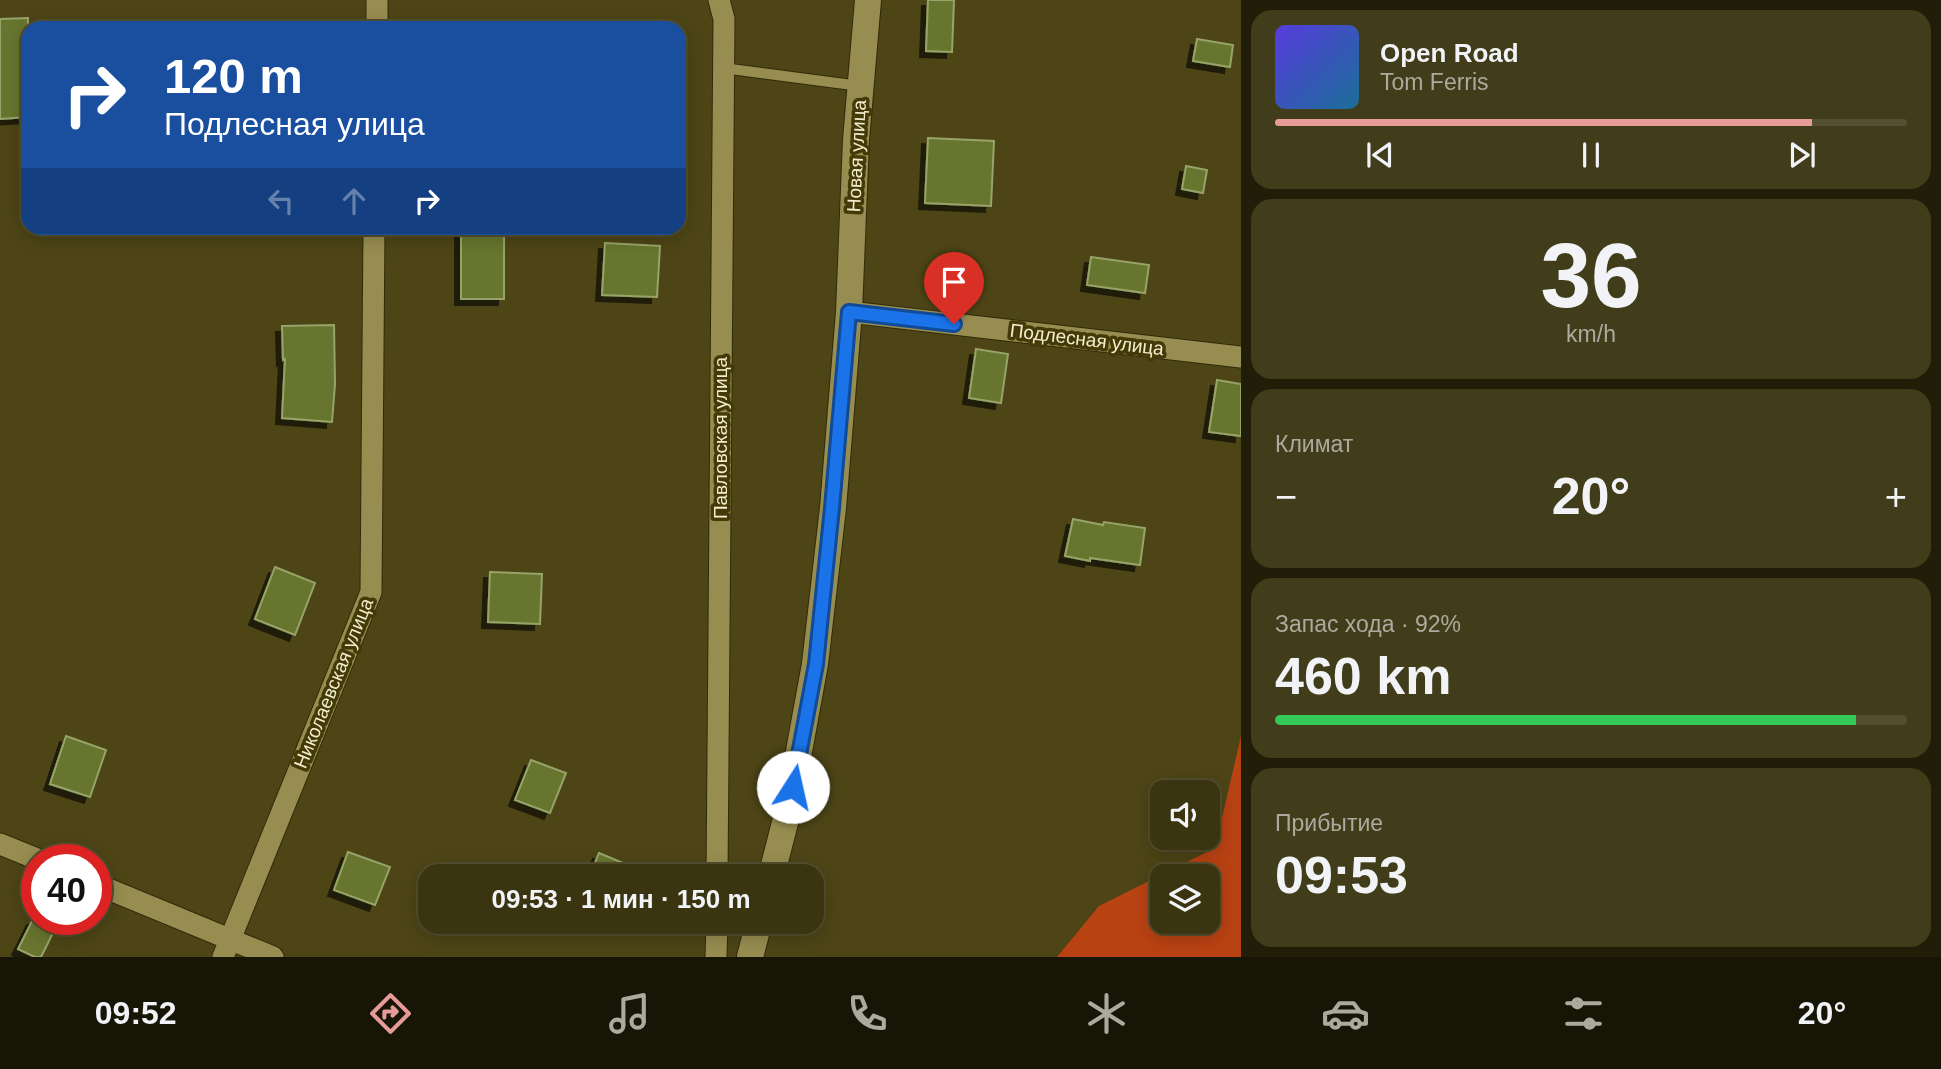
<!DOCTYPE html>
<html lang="ru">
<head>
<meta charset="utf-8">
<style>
  :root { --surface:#3a3410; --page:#413c19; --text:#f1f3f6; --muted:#abaa9f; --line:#544f30; --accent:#e69b98 }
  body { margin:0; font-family:Helvetica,sans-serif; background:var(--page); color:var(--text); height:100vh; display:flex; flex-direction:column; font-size:26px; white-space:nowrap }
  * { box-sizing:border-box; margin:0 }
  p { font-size:23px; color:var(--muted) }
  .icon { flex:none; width:38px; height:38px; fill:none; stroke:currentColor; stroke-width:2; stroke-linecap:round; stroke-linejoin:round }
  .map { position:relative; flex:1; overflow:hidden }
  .drawer { display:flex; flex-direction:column; gap:10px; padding:10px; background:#201d09; width:700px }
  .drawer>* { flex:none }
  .top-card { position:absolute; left:21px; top:21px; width:665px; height:214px; border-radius:21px; box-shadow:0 4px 18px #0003,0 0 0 2px var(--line); background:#1a4fa0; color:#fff; overflow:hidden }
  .tools { position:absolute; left:1150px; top:780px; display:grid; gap:14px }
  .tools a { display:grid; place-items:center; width:70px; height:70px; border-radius:14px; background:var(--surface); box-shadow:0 4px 18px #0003,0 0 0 2px var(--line); font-size:35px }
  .speed { position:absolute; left:21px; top:844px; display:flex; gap:14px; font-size:35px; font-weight:700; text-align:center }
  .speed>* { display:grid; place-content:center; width:91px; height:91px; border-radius:50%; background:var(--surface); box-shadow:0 4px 18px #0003,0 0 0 2px var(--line); line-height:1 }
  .speed .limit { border:10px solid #d22; background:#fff; color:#111 }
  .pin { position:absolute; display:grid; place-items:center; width:60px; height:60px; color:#fff; margin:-72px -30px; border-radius:50% 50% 50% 0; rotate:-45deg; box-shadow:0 0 7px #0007 }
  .pin .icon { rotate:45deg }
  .me { position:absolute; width:77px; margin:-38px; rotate:10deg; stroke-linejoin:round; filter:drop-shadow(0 0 5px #0008) }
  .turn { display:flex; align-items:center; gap:24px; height:147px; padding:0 28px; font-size:32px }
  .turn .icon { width:91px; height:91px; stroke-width:2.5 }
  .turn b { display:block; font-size:49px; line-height:60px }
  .lanes { display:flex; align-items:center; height:66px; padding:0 28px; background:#0003; justify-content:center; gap:35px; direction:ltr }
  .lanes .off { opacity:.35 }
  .big { font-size:52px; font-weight:800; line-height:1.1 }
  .drawer .widget { flex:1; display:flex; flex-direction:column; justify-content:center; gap:10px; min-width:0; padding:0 24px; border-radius:21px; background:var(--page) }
  .drawer .dial { align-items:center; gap:0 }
  .dial b { font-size:91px; line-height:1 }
  .song { display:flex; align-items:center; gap:21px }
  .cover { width:84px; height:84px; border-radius:10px; background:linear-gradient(135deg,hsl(250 70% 55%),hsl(200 70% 35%)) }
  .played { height:7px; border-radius:4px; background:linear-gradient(90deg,var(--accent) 85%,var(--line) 85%) }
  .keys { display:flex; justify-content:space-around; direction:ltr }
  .heat { display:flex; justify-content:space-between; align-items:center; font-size:38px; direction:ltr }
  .charge { height:10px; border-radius:5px; background:linear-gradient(90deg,#34c759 92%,var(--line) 0) }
  .trip { position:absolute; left:418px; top:864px; width:406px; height:70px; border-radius:21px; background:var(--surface); box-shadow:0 4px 18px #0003,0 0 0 2px var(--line); font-weight:800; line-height:70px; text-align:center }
  .tabs { display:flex; height:112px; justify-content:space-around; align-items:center; background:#171506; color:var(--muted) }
  .tabs .icon { width:49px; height:49px }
  .tabs .on { color:var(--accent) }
  .tabs b { font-size:32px; color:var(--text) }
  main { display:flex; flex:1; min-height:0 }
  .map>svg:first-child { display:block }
</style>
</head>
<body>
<main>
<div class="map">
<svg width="1241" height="957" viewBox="0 0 1241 957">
  <defs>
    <filter id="shadow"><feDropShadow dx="-6" dy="6" stdDeviation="0" flood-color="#0009"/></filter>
  </defs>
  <rect width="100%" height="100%" fill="#4d4516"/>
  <path fill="#b94213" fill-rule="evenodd" d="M1241 736V957H1057L1099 906 1215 848ZM1162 877H1208V922H1162Z"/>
  <path fill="#67752d" stroke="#97a469" stroke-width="2" filter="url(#shadow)" d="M928 0H954L952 52 926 51Z
    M28 18V117L0 119V19Z
    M1197 39 1233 45 1230 67 1193 61Z
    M928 138 994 141 991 206 925 203Z
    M1186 166 1207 170 1203 193 1182 189Z
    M461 228H504V299H461Z
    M605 243 660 246 657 297 602 295Z
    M1091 257 1149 265 1145 293 1087 285Z
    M334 325 335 384 332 422 282 418 285 359 283 360 282 326Z
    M976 349 1008 354 1001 403 969 398Z
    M1217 380 1241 384V436L1209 432Z
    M1073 519 1103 525 1104 522 1145 528 1140 565 1090 558V561L1065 556Z
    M275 567 315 583 295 635 255 619Z
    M490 572 542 574 540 624 488 622Z
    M66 736 106 750 90 797 50 784Z
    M531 760 566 773 550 813 515 800Z
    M348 852 390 867 375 905 334 890Z
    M599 853 654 876V877H589Z
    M33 919H60L41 957H35L18 949Z"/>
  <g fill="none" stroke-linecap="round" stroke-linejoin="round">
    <g stroke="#312b0a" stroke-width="12">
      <path id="service" d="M723 68 860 86"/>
    </g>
    <g stroke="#312b0a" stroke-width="23">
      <path id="minor" d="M377 28V0
        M849 312 1241 357
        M0 844 37 859
        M717 877 724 19 719 0
        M96 884 273 957
        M223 957 371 592 374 228
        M716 957 717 922"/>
    </g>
    <g stroke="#312b0a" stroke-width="28">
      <path id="tertiary" d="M771 877 788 811 815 664 833 508 849 312 856 140 868 0
        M750 957 759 922"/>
    </g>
    <use href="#service" stroke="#988d50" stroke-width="10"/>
    <use href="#minor" stroke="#988d50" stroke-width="21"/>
    <use href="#tertiary" stroke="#988d50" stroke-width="26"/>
  </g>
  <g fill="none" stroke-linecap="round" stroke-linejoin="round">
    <g stroke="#114b97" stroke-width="18">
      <path id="route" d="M793 787 816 664 832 508 849 312 954 324"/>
    </g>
    <use href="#route" stroke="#1a73e8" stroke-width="12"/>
  </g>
  <g text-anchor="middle" stroke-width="7" stroke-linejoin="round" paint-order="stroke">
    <g font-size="19" fill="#f2edcd" stroke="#433a08">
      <text transform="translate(856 156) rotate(-87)" y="7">Новая улица</text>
      <text transform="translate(1087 339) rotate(7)" y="7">Подлесная улица</text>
      <text transform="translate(720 438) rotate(-90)" y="7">Павловская улица</text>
      <text transform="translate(333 683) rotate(-68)" y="7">Николаевская улица</text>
    </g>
  </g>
</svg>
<div class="tools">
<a><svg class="icon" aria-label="sound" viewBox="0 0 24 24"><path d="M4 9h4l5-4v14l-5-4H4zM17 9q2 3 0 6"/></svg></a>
<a><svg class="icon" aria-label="layers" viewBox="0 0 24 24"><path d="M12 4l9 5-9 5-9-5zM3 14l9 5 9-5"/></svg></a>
</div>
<div class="speed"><div class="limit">40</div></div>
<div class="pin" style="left:954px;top:324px;background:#d93025"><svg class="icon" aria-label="arrive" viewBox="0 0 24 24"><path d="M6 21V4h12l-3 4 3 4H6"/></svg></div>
<svg class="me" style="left:793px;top:787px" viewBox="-20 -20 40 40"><circle r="19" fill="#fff"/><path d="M0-13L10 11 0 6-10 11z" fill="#1a73e8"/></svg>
<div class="trip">09:53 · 1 мин · 150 m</div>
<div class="top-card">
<div class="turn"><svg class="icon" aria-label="right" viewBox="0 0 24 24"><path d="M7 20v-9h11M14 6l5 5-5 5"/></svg><div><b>120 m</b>Подлесная улица</div></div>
<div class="lanes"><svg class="icon off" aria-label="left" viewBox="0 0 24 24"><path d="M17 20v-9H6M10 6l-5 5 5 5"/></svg><svg class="icon off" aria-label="ahead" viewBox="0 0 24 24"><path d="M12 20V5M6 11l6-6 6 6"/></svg><svg class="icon" aria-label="right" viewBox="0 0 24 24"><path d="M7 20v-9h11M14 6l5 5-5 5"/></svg></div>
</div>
</div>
<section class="drawer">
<div class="widget">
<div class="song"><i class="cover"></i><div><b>Open Road</b><p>Tom Ferris</p></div></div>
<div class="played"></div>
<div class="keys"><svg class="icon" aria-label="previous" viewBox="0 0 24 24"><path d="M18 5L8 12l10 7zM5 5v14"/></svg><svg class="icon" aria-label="pause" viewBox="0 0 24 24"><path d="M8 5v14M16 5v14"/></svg><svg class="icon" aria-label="next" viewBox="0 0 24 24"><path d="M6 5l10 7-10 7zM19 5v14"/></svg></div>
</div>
<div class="widget dial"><b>36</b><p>km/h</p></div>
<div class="widget"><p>Климат</p>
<div class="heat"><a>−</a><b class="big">20°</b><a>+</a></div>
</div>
<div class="widget"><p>Запас хода · 92%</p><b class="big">460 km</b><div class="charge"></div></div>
<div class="widget"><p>Прибытие</p><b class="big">09:53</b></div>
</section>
</main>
<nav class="tabs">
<b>09:52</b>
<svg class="icon on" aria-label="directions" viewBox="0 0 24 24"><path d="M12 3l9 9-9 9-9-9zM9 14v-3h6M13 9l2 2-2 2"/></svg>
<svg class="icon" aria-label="music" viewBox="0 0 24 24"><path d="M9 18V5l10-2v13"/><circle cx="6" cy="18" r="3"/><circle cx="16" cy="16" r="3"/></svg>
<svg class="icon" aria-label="phone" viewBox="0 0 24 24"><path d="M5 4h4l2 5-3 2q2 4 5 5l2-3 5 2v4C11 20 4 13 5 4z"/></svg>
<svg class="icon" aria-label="climate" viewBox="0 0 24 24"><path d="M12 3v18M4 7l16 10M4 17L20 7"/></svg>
<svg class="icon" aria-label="car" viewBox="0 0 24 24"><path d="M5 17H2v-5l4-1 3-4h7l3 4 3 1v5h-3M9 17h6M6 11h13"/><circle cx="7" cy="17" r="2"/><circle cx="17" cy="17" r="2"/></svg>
<svg class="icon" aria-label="filters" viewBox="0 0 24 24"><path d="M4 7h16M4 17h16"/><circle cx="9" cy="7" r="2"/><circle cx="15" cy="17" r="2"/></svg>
<b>20°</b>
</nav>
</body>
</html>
